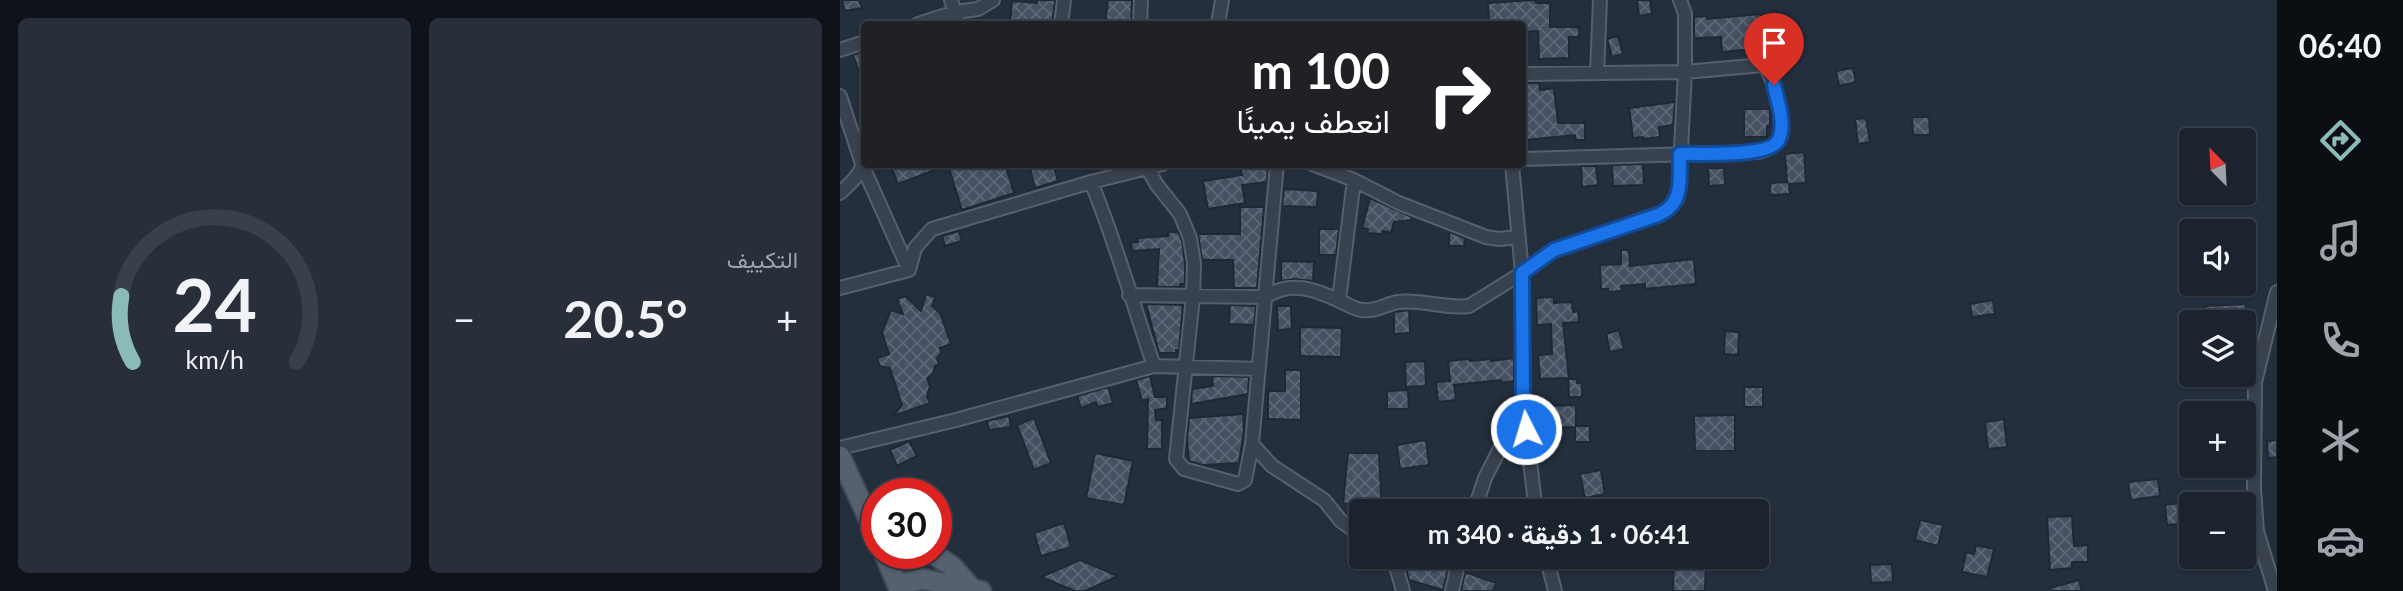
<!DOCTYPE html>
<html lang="ar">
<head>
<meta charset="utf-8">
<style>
  :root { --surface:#1b232e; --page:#282f3a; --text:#f1f3f6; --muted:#a0a4aa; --line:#39404a; --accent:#8bbbb9 }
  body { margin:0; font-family:Lato,Vazirmatn,sans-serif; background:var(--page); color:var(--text); direction:rtl; height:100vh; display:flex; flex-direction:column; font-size:26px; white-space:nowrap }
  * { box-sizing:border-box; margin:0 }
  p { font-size:23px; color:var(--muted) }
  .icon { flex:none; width:38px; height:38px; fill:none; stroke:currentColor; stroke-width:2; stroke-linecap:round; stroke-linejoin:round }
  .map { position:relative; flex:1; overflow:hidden; direction:ltr }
  .panel { display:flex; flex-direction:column; gap:18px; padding:18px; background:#0f1319; width:840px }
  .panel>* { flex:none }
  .banner { position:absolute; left:21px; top:21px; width:665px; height:147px; border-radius:7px; box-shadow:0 2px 5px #0004,0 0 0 2px var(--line); direction:rtl; background:#202124; color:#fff; overflow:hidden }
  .needle { width:46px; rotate:336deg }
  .controls { position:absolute; left:1339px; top:128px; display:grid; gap:14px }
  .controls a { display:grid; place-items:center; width:77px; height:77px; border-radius:7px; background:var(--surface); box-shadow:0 2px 5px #0004,0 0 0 2px var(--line); font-size:35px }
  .speed { position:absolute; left:21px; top:478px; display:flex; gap:14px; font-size:35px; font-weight:700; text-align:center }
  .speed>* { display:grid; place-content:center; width:91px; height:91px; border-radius:50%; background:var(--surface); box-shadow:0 2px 5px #0004,0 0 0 2px var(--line); line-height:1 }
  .speed .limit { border:10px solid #d22; background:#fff; color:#111 }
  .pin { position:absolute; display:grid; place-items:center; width:60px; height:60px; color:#fff; margin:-72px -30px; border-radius:50% 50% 50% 0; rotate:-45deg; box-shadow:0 0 7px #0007 }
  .pin .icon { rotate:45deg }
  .me { position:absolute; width:77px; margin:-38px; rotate:355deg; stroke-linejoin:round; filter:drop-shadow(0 0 5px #0008) }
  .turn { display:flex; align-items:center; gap:24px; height:147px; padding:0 21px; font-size:32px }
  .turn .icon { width:91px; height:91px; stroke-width:2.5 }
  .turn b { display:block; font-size:49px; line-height:60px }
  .big { font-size:52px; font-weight:700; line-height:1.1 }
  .panel .card { flex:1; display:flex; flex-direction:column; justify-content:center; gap:10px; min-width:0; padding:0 24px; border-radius:10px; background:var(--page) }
  .panel .dial { align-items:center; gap:0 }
  .dial svg { height:182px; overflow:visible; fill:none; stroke:var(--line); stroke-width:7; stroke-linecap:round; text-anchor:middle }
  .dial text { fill:var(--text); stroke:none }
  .heat { display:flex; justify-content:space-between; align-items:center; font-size:38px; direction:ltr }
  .panel .tiles { flex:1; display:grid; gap:18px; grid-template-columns:repeat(2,1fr) }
  .trip { position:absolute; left:509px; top:499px; width:420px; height:70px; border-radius:7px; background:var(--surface); box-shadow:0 2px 5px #0004,0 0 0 2px var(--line); font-weight:700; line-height:70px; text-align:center; direction:rtl }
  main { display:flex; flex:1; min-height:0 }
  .tabs { display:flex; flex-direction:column; width:126px; justify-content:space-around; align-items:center; background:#0b0e12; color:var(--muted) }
  .tabs .icon { width:49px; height:49px }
  .tabs .active { color:var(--accent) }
  .tabs b { font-size:32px; color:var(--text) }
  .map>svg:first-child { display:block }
</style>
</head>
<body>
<main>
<nav class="tabs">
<b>06:40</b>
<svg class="icon active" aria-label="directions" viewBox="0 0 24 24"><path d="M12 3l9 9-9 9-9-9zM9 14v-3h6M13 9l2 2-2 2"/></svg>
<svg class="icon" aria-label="music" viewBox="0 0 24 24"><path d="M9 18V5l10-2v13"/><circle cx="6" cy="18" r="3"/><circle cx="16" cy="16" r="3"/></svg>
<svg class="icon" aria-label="phone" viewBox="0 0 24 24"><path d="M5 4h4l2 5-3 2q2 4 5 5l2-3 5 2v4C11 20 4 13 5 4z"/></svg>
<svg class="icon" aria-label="climate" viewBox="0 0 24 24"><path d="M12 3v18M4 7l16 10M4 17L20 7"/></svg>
<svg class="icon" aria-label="car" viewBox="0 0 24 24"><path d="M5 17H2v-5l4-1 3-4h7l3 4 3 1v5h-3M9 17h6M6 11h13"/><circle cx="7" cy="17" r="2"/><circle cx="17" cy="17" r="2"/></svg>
</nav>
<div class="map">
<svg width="1437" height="591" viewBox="0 0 1437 591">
  <defs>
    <pattern id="building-cross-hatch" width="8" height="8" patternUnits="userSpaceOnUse" patternTransform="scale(1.75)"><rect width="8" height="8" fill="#455162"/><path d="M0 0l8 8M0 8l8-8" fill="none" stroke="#5d6877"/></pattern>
  </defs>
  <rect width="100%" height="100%" fill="#242f3e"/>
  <path fill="url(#building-cross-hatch)" stroke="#1f2835" stroke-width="2" d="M2 0H19L22 8 5 11Z
    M197 0H215L212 24H170L172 1 197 3Z
    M268 0H292L291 24H265Z
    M695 0 696 3H710V27H739V37H729V58L699 59 698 31 682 32V24H649L648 3Z
    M797 0H810L812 14 799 16Z
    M921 14 922 24 929 23 930 37 923 38V48L882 52 881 37 854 38V17L867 16V19Z
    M778 36 783 54 772 57 767 39Z
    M24 51V84H23L13 55Z
    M1013 68 1016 82 999 86 996 71Z
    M682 83H699L700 90 714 88 718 123H745V140H735V135L685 140Z
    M835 102 833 125 819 127 820 137 803 139V137L793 138 789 108Z
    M904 109H930V126H927V137H904Z
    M1072 117H1089L1090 135H1073Z
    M1026 118 1030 142 1018 144 1015 119Z
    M964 152 966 183 949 184 950 194 930 195V183L947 182 945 154Z
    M50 164H165L174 193 122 210 108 165 58 184Z
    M189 164H213L218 181 195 188Z
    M400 164H428L427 182 402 185 405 203 368 209 363 181 402 175Z
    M803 164 804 185 773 186 772 165Z
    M741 166H756L758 185 742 187Z
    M868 168H884L885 185 869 186Z
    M444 189 478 191 477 207 442 206Z
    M530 198 572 217V220L554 222 551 233 543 231 542 234 527 233 528 229 522 228Z
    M400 207H424L417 288H394L393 260H362L358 234H400Z
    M479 229H499L496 255H479Z
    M119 231 122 241 105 246 102 236Z
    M328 232H338L342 240 345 264V284H340L341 287H317L319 249 292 251 291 242H298L297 238 328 236Z
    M609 232 625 238 624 246H609Z
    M781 250H789L790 266 854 259 856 284 805 289V284L781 286 782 291 768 292V289H761L760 265 781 264Z
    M441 261 474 262 473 281 454 279 441 281Z
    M86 294 95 297 92 306 100 313 111 344 100 348 101 353 97 358 99 364 95 366 93 373 87 379 90 386 87 396 90 403 53 416 62 405 50 368 40 366 37 358 49 354 42 332 51 310 63 314 57 299 65 296 81 311Z
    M714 297V303L732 302 733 312 738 311 739 322 723 323 729 378 700 379 698 355 712 354 711 324 697 325 696 298Z
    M1153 300 1155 314 1132 317 1130 304Z
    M306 304 343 305 339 350H336V353H319Z
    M1406 304V322H1366L1365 306Z
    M390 305 416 306 414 325 389 324Z
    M437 306H451L452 329 438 330Z
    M569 310 570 333 554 334V312Z
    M460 327 502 328 501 357 460 356Z
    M779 330 784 349 770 352 766 334Z
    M885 331 899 332 898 355 884 354Z
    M674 358V381L662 383 661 380 614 385 616 400 598 402 596 382 610 381 608 361 629 359 630 361 651 359V361Z
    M585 361 586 386 566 387 565 362Z
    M445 370H461V420L428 419V391H445Z
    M310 376 315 397H327V408L315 410 316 420H322V449H307L308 399 302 401 296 380Z
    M372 376 409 377 408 394 351 404 352 389 373 386Z
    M728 379H737V383H742V397H729Z
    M268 387 273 403 258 407 256 402 241 408 237 396Z
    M904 387H923V407H904Z
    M568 390 569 409H547V391Z
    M736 405V426H750V442H735V427L702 428V406Z
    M403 414 404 430 399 463 363 465 349 461 347 440 349 418Z
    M895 415V451H855L854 416Z
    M169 416 171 427 149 430 147 421Z
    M194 418 211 463 194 470 177 425Z
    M1164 419 1167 447 1148 449 1145 422Z
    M586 440 589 465 560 469 557 445Z
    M1437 440V457L1428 458 1427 441Z
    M69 441 77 456 57 466 50 450Z
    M255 453 293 461 284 505 246 498Z
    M508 453H539L542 511 503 503Z
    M761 470 765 494 745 498 740 474Z
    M1318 479 1320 496 1291 500 1288 482Z
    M1347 502 1349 523 1327 525 1325 505Z
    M1232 516 1234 546 1248 545V562H1232V568L1210 570 1207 517Z
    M1080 520 1103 525 1098 546 1075 540Z
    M224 523 231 547 201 556 194 533Z
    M1136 545 1154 549 1147 577 1122 572 1126 552 1134 554Z
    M565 556H576L609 566 603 590 569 580 564 561Z
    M834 556H866L865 591H833Z
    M240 560 278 576 245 591H235L201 577Z
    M1052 564 1053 582 1031 583 1030 565Z
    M625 572 656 583 653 591H621Z
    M1239 580 1242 591H1211L1210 588Z"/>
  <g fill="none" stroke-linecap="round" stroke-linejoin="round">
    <g stroke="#565f6c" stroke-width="16">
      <path id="minor" d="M78 24 115 12 111 0
        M119 24 115 12 138 9 153 0
        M221 24 224 0
        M300 24 301 0
        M378 24 382 0
        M0 50 24 42
        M757 73 760 0
        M682 74 845 72 923 65C935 76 947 127 938 141 933 148 925 150 918 152L682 159
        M0 96 23 167 69 270
        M305 164 317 185 340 214 350 238 354 263 353 297 336 459 344 469 398 484 405 480 412 444 437 164
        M472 164 514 180 559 203 646 237 659 239 679 237
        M0 193C10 184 22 173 24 160
        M0 288 69 270 75 248 92 229 251 182 323 164
        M289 295 425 297C451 280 475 289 502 302 508 305 515 309 522 310 535 312 546 304 558 302 582 299 605 309 629 306L682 273 708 253 826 211 837 199 839 187 845 72V14L840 0
        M499 300 514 180
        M314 366 419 369
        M683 404 696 511
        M412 444 432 466 484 500 501 521 522 536
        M0 448 116 420 314 366C293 305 276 242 251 182
        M634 511 645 478 683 403 682 273 672 164
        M553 556 563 591
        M706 556 715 591
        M612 591 620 556
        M1435 591 1417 531 1414 489 1415 382 1437 292"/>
    </g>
    <g stroke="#414a57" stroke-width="23">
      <path id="primary" d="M0 456 37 537
        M44 553 60 591
        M92 553 113 567 132 589
        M58 585 82 579 141 591"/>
    </g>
    <use href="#minor" stroke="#38414e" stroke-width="12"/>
    <use href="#primary" stroke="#56606e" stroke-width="19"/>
  </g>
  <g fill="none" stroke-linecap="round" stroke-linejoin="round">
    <g stroke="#114b97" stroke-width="18">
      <path id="route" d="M686 429 683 403 682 273 714 250 818 215C845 203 839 179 840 154 859 153 932 158 939 139 946 123 937 100 934 85"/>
    </g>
    <use href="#route" stroke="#1a73e8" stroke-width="12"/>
  </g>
</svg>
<div class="controls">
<a><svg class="needle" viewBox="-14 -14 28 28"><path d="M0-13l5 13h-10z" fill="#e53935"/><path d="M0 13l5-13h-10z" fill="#a0a4aa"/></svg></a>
<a><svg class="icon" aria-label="sound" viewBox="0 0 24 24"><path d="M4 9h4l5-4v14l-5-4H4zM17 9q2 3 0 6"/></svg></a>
<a><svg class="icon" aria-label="layers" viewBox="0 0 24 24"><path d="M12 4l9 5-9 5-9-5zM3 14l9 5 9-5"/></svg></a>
<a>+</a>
<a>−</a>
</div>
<div class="speed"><div class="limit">30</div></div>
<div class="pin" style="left:934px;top:85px;background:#d93025"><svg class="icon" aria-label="arrive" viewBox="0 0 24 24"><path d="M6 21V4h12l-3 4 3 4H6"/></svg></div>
<svg class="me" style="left:686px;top:429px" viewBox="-20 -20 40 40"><circle r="17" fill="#1a73e8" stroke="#fff" stroke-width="3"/><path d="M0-11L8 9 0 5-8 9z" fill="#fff"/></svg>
<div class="trip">06:41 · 1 دقيقة · 340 m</div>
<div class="banner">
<div class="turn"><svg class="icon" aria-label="right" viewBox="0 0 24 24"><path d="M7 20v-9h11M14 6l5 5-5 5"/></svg><div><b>100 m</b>انعطف يمينًا</div></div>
</div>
</div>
<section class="panel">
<div class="tiles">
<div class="card"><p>التكييف</p>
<div class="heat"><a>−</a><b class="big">20.5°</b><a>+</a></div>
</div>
<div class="card dial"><svg viewBox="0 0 100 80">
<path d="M14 69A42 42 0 1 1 86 69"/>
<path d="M14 69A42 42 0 0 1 9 40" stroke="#8bbbb9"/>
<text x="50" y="56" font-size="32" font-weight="700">24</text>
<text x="50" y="72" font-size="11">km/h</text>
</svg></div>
</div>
</section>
</main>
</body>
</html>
